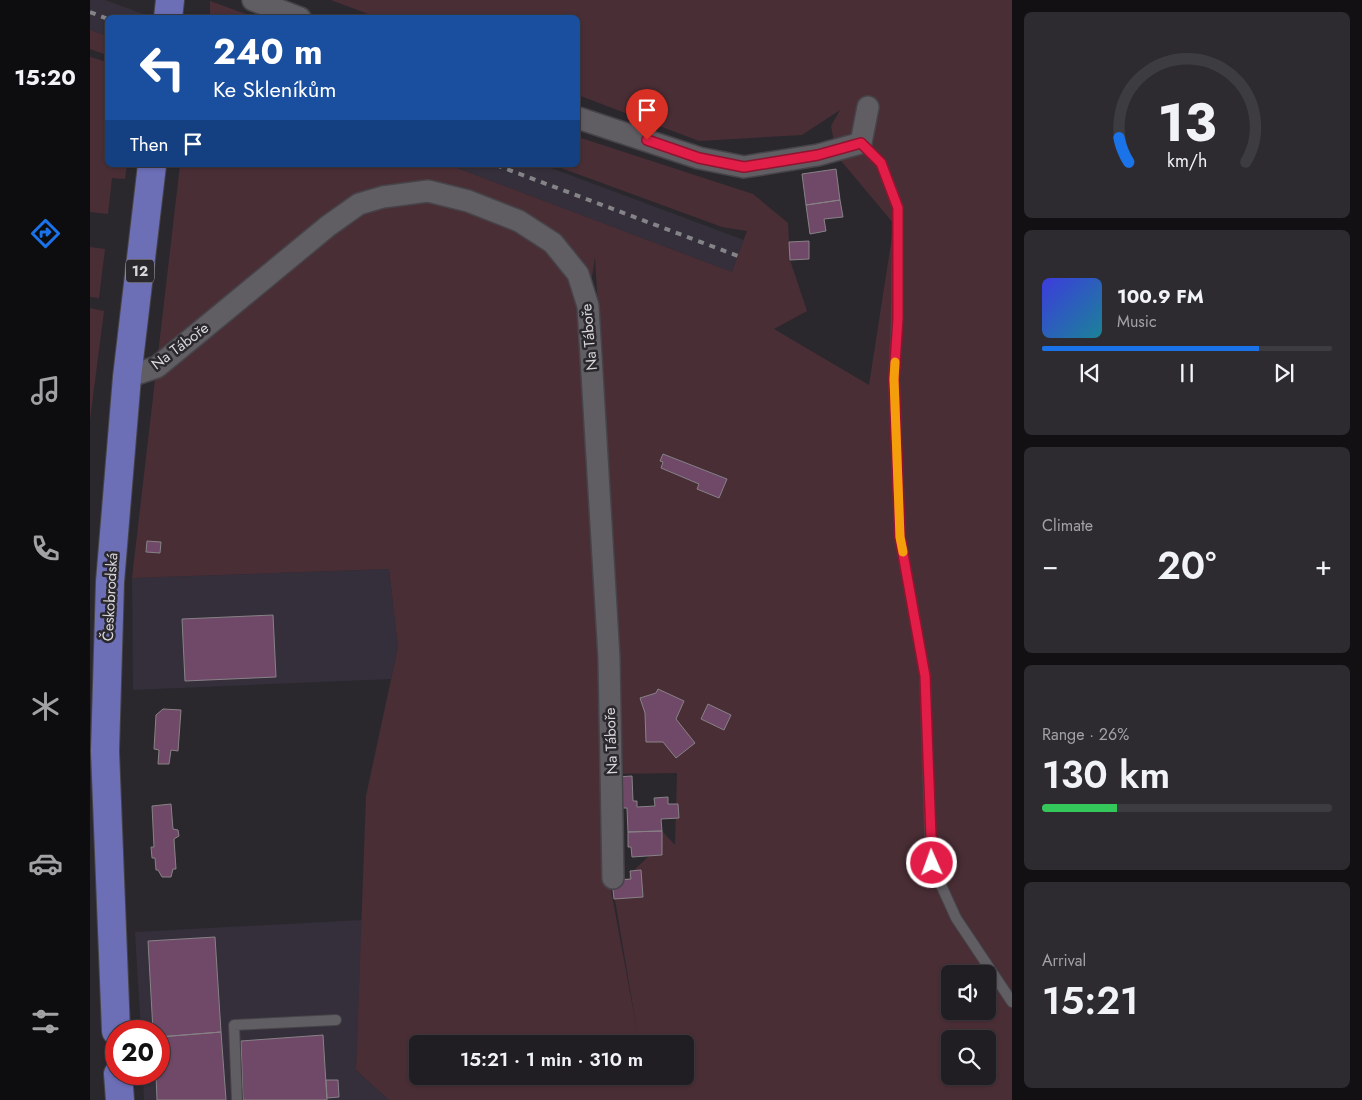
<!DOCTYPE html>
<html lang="en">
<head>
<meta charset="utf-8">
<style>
  :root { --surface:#201e22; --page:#2d2b2f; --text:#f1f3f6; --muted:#a2a2a5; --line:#3d3c40; --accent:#1a73e8 }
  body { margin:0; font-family:Jost,sans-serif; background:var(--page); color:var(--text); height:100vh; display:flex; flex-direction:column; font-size:19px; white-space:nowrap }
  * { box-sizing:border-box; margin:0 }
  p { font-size:16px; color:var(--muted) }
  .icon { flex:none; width:28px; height:28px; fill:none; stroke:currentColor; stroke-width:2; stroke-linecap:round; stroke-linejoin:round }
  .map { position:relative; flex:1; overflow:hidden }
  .side { display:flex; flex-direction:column; gap:12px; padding:12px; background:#121013; width:350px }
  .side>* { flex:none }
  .top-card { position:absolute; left:15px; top:15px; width:475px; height:152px; border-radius:8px; box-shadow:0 1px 4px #0004,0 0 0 1px var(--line); background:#1a4fa0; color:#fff; overflow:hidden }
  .tools { position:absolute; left:851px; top:965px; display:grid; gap:10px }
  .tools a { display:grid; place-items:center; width:55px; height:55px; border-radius:8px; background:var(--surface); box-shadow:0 1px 4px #0004,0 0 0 1px var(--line); font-size:25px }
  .speed { position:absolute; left:15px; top:1020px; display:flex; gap:10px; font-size:25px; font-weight:700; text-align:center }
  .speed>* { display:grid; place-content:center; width:65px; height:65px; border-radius:50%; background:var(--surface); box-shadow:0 1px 4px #0004,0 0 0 1px var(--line); line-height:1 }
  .speed .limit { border:8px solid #d22; background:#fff; color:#111 }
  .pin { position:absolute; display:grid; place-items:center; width:42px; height:42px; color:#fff; margin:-51px -21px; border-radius:50% 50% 50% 0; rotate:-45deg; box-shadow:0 0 5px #0007 }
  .pin .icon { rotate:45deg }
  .me { position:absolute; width:55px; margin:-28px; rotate:358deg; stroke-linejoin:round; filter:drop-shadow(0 0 4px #0008) }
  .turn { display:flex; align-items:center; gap:18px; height:105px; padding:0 25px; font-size:22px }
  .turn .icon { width:65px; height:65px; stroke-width:2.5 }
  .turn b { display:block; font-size:35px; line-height:42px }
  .then { display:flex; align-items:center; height:48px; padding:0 25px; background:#0003; gap:10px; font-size:19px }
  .big { font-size:38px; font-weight:600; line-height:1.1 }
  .side .widget { flex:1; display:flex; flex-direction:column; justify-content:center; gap:8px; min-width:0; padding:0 18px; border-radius:8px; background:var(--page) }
  .side .dial { align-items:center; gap:0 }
  .dial svg { height:130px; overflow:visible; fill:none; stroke:var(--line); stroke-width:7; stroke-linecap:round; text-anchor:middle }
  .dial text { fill:var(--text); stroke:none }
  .song { display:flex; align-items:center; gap:15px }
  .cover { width:60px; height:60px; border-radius:8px; background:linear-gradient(135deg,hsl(240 70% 55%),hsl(190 70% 35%)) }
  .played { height:5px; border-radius:2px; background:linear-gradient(90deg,var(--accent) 75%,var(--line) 75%) }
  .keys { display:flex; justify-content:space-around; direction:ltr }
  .heat { display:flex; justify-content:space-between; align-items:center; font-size:28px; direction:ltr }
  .charge { height:8px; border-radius:4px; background:linear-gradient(90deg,#34c759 26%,var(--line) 0) }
  .trip { position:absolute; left:319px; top:1035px; width:285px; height:50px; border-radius:8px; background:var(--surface); box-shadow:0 1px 4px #0004,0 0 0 1px var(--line); font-weight:600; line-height:50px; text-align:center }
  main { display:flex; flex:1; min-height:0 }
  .menu { display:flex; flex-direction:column; width:90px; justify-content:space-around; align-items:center; background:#0d0c0e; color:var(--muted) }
  .menu .icon { width:35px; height:35px }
  .menu .current { color:var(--accent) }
  .menu b { font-size:22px; color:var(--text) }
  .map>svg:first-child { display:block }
</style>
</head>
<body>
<main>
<nav class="menu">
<b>15:20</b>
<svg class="icon current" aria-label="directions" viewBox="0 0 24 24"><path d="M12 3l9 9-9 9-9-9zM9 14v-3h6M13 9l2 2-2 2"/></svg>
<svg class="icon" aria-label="music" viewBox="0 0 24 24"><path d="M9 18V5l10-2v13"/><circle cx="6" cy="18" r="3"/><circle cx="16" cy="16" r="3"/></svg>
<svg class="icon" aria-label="phone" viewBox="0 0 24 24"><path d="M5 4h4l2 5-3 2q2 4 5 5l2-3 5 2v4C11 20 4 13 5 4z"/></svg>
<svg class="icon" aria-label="climate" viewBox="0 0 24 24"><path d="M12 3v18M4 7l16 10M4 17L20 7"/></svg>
<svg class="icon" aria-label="car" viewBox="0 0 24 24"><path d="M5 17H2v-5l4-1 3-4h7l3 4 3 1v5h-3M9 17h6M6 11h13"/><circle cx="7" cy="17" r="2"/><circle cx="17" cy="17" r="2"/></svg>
<svg class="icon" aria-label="filters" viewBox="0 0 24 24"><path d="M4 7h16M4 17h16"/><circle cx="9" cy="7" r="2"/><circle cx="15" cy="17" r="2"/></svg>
</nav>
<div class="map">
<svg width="922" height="1100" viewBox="0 0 922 1100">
  <rect width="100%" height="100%" fill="#2a282d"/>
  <path fill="#342f3a" d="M0 0H15L62 17 18 18 17 36 0 30Z
    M359 165H453L654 240 642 272Z
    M299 569 308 647 301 679 43 690 42 578Z
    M272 920 266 1070 299 1100H54L53 1074H69V1031H51L45 932Z"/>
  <path fill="#4a2e36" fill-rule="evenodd" d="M241 0H922V1100H299L266 1070 276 796 308 647 299 569 42 578 90 165H359L642 272 657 231 632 227 463 165H488V137L663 194 698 223 700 260 717 311 684 329 779 385 804 224 747 156 741 126 750 110 712 135 609 141 488 95V18L286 17ZM505 257 525 594 520 774 587 773 585 845 572 831V845L560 846V855L539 875V878H523L525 900 547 1030 518 874 501 284ZM573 454 636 478 629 498 607 489 609 484 571 468ZM860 974H898V1011H860ZM860 1039H898V1076H860ZM328 1044H595V1076H328Z
    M120 1 164 17H120Z
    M0 30 17 36V55L0 49Z
    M0 57 17 62 18 165H37L35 179 22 178 18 214 0 212Z
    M0 247 15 249 9 298 0 297Z
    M0 308 14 311 0 420Z"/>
  <path fill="#704969" stroke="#878286" d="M746 169 750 200 716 205 712 174Z
    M750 200 753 217 734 219 736 231 720 234 716 205Z
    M719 241V259L700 260 699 242Z
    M573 454 637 479 629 498 607 489 609 484 571 468 573 462 570 461Z
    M57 541 71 542 70 553 56 552Z
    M183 615 186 677 95 681 92 619Z
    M568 689 594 701 586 719 605 743 586 758 573 742H556L555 713 550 698 566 693Z
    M618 704 641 715 634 730 611 719Z
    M73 709 91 710 88 751 81 750 79 764H68L69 750 64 749 66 715Z
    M542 776 543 801H547V807L565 806 564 798 578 797V804H588L589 818 571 819 572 831 538 832 537 808H528L526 777Z
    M81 804 83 829 88 830 89 836 84 839 86 869H83L81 877H72L68 870H66L65 858H62L61 847H64L62 806Z
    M572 831V855L542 857 541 847H538V832Z
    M551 870 553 897 524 899 522 881 541 879 540 871Z
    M125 937 131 1032 69 1037V1031H63L58 941Z
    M131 1032 136 1100H67L66 1074H69V1037Z
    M233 1035 237 1100H153L151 1041Z
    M236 1080H248L249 1097 237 1098Z"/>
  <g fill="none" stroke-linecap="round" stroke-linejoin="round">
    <g stroke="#464448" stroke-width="12">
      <path id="service" d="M771 143 791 163 808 208 807 318 804 379 810 537 835 676 841 863 866 918 922 1002
        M147 1100 144 1025 246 1020"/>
    </g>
    <g stroke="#464448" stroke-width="24">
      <path id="minor" d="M163 0 210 18
        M488 118 609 158 654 167 728 155 771 143 778 107
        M37 377 67 367 238 226 269 204 293 197 338 191 378 201 429 221 463 243 488 274 498 306 519 658 523 878"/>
    </g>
    <g stroke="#464448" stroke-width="30">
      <path id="primary" d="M78 18 80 0
        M26 1031 15 751 20 582 37 377 62 165
        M28 1074 30 1100"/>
    </g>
    <use href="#service" stroke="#605d63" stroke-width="10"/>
    <use href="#minor" stroke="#605d63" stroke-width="21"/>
    <use href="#primary" stroke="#6c6eb6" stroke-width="28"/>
    <path stroke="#848387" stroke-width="4" stroke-dasharray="6 6" stroke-linecap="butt" d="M0 12 18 19
      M406 165 648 256"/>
  </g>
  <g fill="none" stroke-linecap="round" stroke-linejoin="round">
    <g stroke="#92132f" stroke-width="12">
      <path id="route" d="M557 140 609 158 654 167 728 155 771 143 791 163 808 208V318L804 379 810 537 835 676 842 863"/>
    </g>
    <use href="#route" stroke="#e11d48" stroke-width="9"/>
    <path stroke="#f59e0b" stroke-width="9" d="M805 362 804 379 810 537 813 552"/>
  </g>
  <g text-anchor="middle" stroke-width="5" stroke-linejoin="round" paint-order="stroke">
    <rect fill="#2a282d" stroke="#a4a2a6" stroke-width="1" x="36" y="259.5" width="28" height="23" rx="4"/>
    <g font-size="14" font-weight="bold" fill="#d8d7da">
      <text x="50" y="276">12</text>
    </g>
    <g font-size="15" fill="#d8d7da" stroke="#2a282d">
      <text transform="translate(499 337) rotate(-95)" y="5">Na Táboře</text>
      <text transform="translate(90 346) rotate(-37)" y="5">Na Táboře</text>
      <text transform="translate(20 597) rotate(-87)" y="5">Českobrodská</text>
      <text transform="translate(521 741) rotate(-92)" y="5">Na Táboře</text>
    </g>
  </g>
</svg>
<div class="tools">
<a><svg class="icon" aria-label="sound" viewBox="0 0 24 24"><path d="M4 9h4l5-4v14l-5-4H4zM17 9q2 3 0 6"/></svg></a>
<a><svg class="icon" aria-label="search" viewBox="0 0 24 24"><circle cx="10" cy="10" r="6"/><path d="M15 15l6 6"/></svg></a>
</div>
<div class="speed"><div class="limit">20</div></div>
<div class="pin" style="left:557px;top:140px;background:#d93025"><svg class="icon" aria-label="arrive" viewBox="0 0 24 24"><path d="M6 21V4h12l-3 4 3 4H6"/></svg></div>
<svg class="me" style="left:842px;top:863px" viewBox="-20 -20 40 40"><circle r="17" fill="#e11d48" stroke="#fff" stroke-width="3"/><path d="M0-11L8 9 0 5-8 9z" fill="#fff"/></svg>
<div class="trip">15:21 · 1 min · 310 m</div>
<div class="top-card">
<div class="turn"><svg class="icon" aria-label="left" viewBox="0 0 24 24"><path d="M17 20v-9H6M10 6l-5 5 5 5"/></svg><div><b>240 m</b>Ke Skleníkům</div></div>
<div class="then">Then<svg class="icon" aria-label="arrive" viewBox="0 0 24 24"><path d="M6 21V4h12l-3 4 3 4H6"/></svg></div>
</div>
</div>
<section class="side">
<div class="widget dial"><svg viewBox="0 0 100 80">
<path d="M14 69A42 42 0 1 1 86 69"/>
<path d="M14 69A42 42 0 0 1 8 54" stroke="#1a73e8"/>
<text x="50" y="56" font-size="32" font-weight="700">13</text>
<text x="50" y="72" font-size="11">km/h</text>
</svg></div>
<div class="widget">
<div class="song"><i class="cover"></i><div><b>100.9 FM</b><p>Music</p></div></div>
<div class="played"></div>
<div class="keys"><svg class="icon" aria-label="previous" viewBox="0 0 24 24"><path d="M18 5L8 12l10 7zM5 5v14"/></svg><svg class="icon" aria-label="pause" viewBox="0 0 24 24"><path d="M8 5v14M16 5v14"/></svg><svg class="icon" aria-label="next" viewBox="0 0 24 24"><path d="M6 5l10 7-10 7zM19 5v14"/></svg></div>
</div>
<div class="widget"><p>Climate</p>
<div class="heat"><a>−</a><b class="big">20°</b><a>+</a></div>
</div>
<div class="widget"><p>Range · 26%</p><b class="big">130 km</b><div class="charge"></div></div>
<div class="widget"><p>Arrival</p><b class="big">15:21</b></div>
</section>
</main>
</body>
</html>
